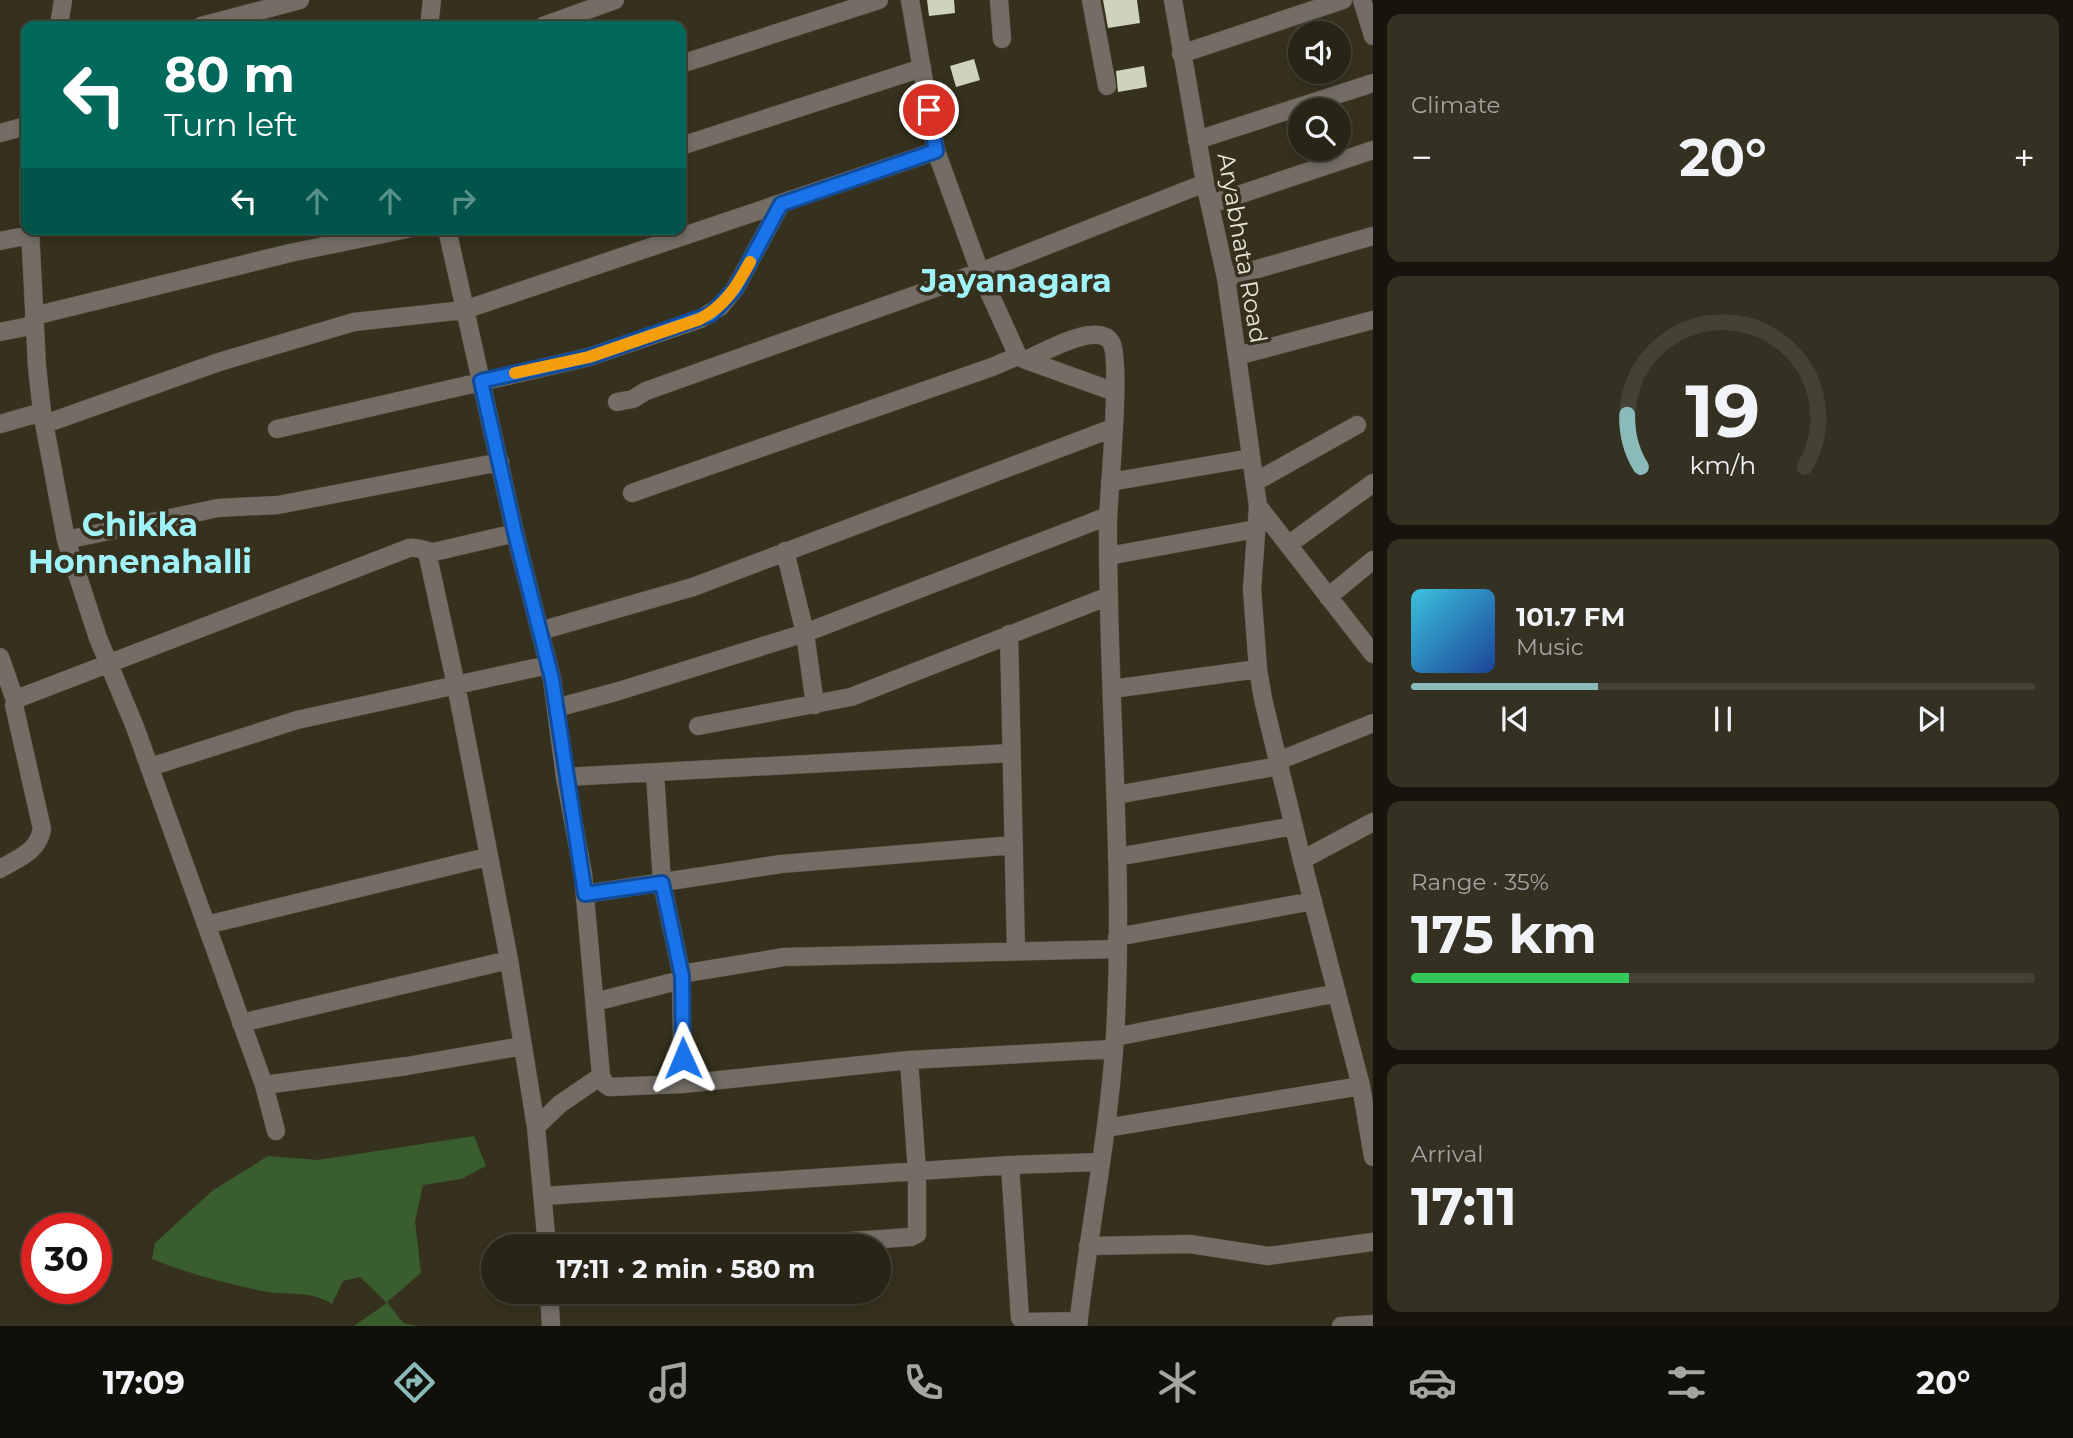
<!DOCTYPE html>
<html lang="en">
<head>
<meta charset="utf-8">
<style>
  :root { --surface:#282516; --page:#343123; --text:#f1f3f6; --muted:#a5a5a1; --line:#444235; --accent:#8bbbb9 }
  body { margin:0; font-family:Montserrat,sans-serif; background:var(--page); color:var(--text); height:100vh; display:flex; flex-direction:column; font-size:26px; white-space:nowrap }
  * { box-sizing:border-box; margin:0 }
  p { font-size:23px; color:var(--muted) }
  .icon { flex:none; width:38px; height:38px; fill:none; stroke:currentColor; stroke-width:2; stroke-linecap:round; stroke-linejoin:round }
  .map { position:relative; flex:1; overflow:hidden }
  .side { display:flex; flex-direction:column; gap:14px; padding:14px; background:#16140c; width:700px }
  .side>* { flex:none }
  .hud { position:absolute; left:21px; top:21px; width:665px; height:214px; border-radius:14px; box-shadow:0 4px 10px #0003,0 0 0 2px var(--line); background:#00695c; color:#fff; overflow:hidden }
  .controls { position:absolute; left:1288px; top:21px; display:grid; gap:14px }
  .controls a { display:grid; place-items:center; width:63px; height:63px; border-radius:50%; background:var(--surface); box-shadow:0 4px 10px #0003,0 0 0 2px var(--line); font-size:35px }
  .speed { position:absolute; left:21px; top:1213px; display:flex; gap:14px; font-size:35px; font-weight:700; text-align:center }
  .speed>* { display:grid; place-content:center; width:91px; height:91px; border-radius:50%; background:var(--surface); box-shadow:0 4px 10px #0003,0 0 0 2px var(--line); line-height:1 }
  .speed .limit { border:10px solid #d22; background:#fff; color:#111 }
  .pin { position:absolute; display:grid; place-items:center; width:60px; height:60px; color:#fff; margin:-30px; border:4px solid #fff; border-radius:50%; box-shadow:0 2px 7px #0007 }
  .me { position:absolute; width:77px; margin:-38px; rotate:359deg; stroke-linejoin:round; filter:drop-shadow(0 0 5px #0008) }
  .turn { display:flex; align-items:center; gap:24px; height:147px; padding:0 28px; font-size:32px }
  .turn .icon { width:91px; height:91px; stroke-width:2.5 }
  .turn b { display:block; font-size:49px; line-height:60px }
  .lanes { display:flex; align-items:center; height:66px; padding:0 28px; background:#0003; justify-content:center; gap:35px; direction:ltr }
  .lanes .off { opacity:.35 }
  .big { font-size:52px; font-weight:700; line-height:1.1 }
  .side .card { flex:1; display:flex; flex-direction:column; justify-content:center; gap:10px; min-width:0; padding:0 24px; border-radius:14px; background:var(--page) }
  .side .dial { align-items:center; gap:0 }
  .dial svg { height:182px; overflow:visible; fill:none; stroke:var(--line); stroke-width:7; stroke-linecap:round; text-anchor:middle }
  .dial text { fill:var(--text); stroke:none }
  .song { display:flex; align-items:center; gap:21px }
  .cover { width:84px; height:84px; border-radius:10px; background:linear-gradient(135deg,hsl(190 70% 55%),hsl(220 70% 35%)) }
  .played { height:7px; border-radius:4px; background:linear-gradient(90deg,var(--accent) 30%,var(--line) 30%) }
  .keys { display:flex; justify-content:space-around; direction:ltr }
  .heat { display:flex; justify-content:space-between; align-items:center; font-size:38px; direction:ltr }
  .charge { height:10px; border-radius:5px; background:linear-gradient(90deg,#34c759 35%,var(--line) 0) }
  .trip { position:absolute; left:481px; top:1234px; width:410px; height:70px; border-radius:35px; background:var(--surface); box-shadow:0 4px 10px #0003,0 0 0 2px var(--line); font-weight:700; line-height:70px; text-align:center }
  .tabs { display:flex; height:112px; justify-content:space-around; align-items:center; background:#100f09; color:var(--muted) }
  .tabs .icon { width:49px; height:49px }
  .tabs .current { color:var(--accent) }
  .tabs b { font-size:32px; color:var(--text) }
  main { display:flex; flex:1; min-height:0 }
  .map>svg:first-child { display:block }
</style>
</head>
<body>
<main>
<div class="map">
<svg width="1373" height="1326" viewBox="0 0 1373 1326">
  <rect width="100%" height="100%" fill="#36311e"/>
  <path fill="#3a5d2d" d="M474 1136 486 1166 461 1179 423 1185 415 1221 421 1273 387 1302 403 1323 419 1326H354L387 1303 360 1277 343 1281 332 1304C312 1290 286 1296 263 1291 226 1284 187 1273 152 1259L155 1243 212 1191 268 1156 318 1160Z"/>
  <path fill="#cfd3bc" d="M927 0H954L955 13 929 16Z
    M1103 0H1137L1140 23 1108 28Z
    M974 59 980 80 956 87 950 66Z
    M1144 66 1147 87 1118 92 1116 71Z"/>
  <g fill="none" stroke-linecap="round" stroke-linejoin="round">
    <g stroke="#534e3c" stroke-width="19">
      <path id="minor" d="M910 0 936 151 980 272 1018 356
        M999 0 1002 39
        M1091 0 1107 86
        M1173 0 1205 183 1226 278 1258 506 1252 589 1258 669 1263 699 1302 860 1361 1086 1373 1157
        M1362 0 1373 36
        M59 26 63 0
        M201 26 300 0
        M429 26 432 0
        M543 26 615 0
        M1181 54 1343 0
        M681 64 879 0
        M0 133 26 126
        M1197 140 1373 83
        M681 146 922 68
        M1211 204 1373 150
        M30 229 37 367 42 412 66 540 98 638 135 727 264 1085 276 1131
        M447 229 515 533 552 679 565 777 583 874 601 1076 605 1084 609 1087 683 1084 681 980 682 976 687 973 784 957 1117 949
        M0 241 30 235
        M1226 278 1373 236
        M34 316 290 253 407 229
        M0 332 35 325
        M1237 356 1373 320
        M1026 360 1115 392
        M617 402 633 399 646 391 980 272 1205 183
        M0 424 42 412
        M45 424 219 362 354 322 464 310 936 151
        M277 429 589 357 700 319 720 307 735 289 781 204
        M1110 482 1251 458
        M1255 482 1357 425
        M632 493 992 367 1018 356 1026 360C1044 352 1097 321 1111 342 1122 360 1109 490 1108 520 1107 692 1125 864 1115 1036 1109 1133 1089 1229 1078 1326
        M1258 506 1373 654
        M66 540 218 508 278 505 500 462
        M1288 545 1373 483
        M785 551 805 633 815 705
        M427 552 456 685 509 960 536 1127 547 1246
        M1108 556 1256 529
        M1328 597 1373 560
        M540 631 693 587 1113 428
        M1009 634 1016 951
        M0 657 15 700
        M1112 689 1258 669
        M556 708 619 691 805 633 1108 516
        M698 726 851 697 1109 596
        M1278 761 1373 723
        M150 767 297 720 548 665
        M655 773 662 883 682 976
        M565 777 1011 753
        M1116 795 1279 766
        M1117 857 1294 826
        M1302 860 1373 822
        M0 869C18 858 38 852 42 829L14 705 19 698 409 548C419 546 425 552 434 552L515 533
        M585 894 781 864 1014 845
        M206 925 487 857
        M1117 937 1313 901
        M595 1002 681 980
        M241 1023 509 960
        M1115 1037 1337 993
        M683 1084 909 1060 1113 1049
        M264 1085 407 1066 523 1046
        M536 1127 560 1104 601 1076
        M1106 1128 1361 1086
        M1010 1165 1020 1318 1025 1322 1079 1321
        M544 1196 1010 1165 1101 1162
        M777 1246 911 1237 917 1234V1171L909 1060
        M1088 1246 1190 1244 1268 1256 1373 1242
        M549 1292 551 1326
        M1341 1326 1373 1324"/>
    </g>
    <use href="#minor" stroke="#736d65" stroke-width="18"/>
  </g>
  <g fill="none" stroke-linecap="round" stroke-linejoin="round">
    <g stroke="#114b97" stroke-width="18">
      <path id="route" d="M683 1058 682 976 662 883 585 894 552 679 515 533 481 381 589 357 711 314 735 289 781 204 936 151 929 110"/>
    </g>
    <use href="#route" stroke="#1a73e8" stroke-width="12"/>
    <path stroke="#f59e0b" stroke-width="12" d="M515 373 589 357 700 319C725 306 737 286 750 262"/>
  </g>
  <g text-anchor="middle" stroke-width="7" stroke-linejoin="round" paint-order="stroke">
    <g font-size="24" fill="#e9e5da" stroke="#36311e">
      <text transform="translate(1242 248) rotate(80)" y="8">Aryabhata Road</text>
    </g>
    <g font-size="32" font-weight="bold" fill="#a0f2f9" stroke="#36311e">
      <text x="1016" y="292">Jayanagara</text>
      <text x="140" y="536">Chikka<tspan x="140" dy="37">Honnenahalli</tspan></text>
    </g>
  </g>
</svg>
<div class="controls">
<a><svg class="icon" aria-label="sound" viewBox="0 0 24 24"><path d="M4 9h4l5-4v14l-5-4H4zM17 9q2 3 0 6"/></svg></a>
<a><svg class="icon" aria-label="search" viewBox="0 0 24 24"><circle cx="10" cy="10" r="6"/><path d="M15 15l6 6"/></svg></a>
</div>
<div class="speed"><div class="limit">30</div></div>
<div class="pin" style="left:929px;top:110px;background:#d93025"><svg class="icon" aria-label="arrive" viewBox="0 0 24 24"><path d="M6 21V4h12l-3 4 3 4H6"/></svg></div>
<svg class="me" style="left:683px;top:1058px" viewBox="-20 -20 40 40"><path d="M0-17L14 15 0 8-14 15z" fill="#1a73e8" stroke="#fff" stroke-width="4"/></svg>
<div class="trip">17:11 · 2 min · 580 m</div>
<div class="hud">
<div class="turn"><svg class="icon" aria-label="left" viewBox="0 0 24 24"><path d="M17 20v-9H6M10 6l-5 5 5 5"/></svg><div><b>80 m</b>Turn left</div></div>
<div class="lanes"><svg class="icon" aria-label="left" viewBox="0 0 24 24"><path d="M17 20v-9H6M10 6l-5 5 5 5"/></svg><svg class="icon off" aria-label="ahead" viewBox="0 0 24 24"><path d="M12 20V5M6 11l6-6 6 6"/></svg><svg class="icon off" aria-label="ahead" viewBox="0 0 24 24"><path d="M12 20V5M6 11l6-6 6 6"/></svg><svg class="icon off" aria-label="right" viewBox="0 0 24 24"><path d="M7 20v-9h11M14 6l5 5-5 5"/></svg></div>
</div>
</div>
<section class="side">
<div class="card"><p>Climate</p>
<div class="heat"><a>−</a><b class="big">20°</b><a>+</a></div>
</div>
<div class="card dial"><svg viewBox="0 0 100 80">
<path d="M14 69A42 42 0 1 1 86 69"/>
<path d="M14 69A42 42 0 0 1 8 46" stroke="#8bbbb9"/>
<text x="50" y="56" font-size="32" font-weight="700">19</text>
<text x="50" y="72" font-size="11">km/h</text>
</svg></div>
<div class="card">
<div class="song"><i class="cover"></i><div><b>101.7 FM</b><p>Music</p></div></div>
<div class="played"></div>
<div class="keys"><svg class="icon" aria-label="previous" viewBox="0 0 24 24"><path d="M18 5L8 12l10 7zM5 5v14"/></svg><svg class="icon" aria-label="pause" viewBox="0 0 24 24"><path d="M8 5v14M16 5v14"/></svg><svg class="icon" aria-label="next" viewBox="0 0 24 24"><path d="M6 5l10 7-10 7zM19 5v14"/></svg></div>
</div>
<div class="card"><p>Range · 35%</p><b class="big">175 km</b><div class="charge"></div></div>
<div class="card"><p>Arrival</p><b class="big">17:11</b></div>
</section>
</main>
<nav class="tabs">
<b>17:09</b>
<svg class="icon current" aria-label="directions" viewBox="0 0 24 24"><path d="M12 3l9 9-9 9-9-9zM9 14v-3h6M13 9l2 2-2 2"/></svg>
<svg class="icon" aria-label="music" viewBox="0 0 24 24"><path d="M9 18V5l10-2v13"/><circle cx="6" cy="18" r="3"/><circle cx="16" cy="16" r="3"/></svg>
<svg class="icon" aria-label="phone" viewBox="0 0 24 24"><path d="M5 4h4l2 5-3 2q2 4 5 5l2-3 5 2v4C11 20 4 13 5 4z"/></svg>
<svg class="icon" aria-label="climate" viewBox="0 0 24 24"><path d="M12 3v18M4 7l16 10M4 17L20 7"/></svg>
<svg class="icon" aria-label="car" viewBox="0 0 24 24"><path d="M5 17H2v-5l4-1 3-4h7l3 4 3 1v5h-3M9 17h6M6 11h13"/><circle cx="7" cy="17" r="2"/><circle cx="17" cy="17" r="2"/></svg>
<svg class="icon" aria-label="filters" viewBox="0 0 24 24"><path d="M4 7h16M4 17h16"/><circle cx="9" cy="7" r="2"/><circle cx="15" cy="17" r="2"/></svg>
<b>20°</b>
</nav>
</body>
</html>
